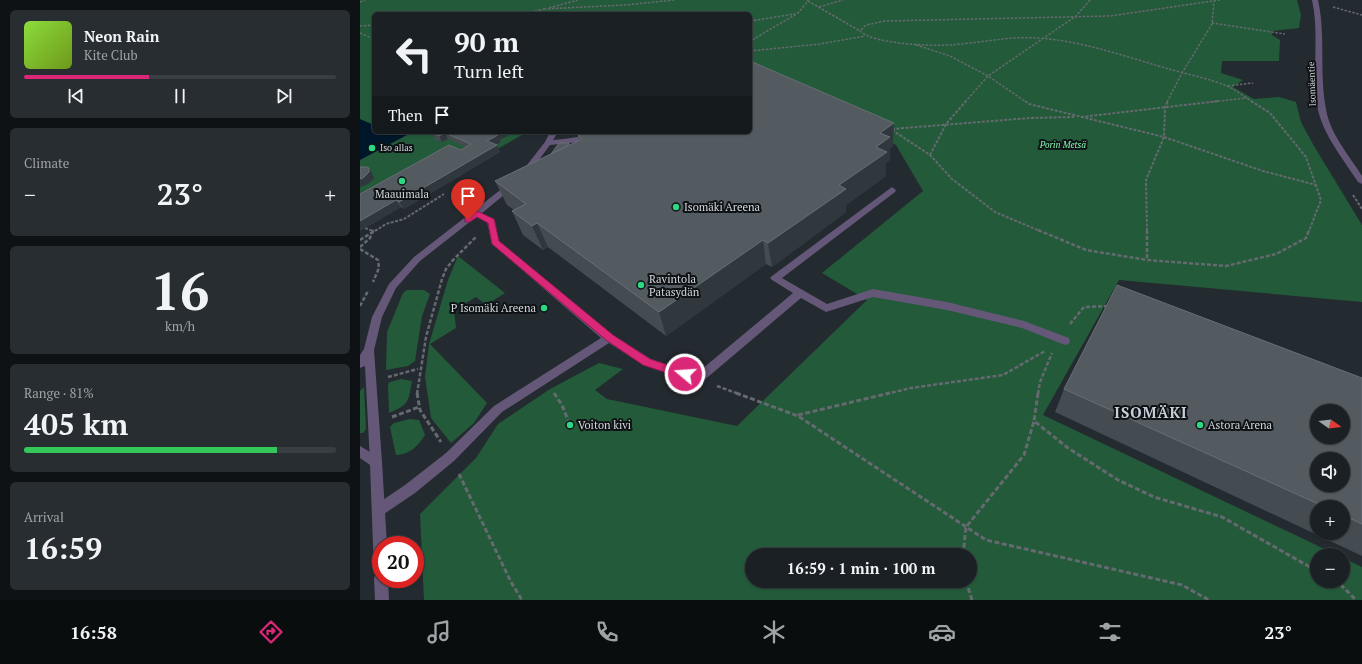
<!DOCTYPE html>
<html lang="en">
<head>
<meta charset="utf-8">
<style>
  :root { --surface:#1a2024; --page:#272d31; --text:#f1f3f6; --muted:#9fa3a6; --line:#383e41; --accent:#db2777 }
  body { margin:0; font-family:"PT Serif",serif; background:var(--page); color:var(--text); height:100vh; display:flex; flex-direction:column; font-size:15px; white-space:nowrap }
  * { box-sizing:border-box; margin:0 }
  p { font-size:13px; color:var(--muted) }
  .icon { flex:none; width:22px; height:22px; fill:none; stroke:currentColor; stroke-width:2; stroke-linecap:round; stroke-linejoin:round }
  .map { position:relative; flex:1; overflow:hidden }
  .details { display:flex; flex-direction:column; gap:10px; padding:10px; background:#0e1214; width:360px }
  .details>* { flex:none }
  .top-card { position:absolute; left:12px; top:12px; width:380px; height:122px; border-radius:6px; box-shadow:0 1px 3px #0004,0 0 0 1px var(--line); background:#1a2024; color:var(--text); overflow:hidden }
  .needle { width:26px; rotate:104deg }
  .buttons { position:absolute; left:950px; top:404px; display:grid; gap:8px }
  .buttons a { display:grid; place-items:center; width:40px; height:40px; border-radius:50%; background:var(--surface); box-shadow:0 1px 3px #0004,0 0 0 1px var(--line); font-size:20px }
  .speed { position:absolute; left:12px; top:536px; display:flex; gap:8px; font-size:20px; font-weight:700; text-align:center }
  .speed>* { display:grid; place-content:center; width:52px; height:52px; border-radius:50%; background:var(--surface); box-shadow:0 1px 3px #0004,0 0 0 1px var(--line); line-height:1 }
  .speed .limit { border:6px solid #d22; background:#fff; color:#111 }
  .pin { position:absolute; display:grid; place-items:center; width:34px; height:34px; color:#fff; margin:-41px -17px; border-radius:50% 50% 50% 0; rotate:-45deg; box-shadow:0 0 4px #0007 }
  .pin .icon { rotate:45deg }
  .me { position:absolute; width:44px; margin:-22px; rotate:288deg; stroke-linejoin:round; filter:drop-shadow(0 0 3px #0008) }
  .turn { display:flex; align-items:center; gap:14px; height:84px; padding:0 16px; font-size:18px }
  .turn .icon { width:52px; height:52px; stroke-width:2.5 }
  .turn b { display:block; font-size:28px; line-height:34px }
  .then { display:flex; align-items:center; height:38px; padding:0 16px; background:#0003; gap:8px; font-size:15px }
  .big { font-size:30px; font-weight:600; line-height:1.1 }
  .details .widget { flex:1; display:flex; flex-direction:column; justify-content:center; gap:6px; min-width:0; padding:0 14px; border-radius:6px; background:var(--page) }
  .details .dial { align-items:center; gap:0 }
  .dial b { font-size:52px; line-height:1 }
  .song { display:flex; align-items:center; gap:12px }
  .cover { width:48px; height:48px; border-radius:6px; background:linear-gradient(135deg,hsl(90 70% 55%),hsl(80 70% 35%)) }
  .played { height:4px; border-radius:2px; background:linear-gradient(90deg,var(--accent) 40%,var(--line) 40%) }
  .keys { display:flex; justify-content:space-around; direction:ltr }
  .heat { display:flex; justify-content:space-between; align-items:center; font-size:22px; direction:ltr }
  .charge { height:6px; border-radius:3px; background:linear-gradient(90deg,#34c759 81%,var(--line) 0) }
  .trip { position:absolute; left:385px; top:548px; width:232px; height:40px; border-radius:20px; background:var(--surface); box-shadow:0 1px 3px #0004,0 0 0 1px var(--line); font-weight:600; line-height:40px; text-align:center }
  .menu { display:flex; height:64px; justify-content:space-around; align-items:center; background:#0a0d0e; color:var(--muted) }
  .menu .icon { width:28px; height:28px }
  .menu .active { color:var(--accent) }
  .menu b { font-size:18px; color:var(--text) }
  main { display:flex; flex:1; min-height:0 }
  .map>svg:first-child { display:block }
</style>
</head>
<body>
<main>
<section class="details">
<div class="widget">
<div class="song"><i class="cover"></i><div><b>Neon Rain</b><p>Kite Club</p></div></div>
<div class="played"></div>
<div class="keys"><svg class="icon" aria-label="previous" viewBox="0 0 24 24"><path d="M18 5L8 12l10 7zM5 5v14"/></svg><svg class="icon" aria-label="pause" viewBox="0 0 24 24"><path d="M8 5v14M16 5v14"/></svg><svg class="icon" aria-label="next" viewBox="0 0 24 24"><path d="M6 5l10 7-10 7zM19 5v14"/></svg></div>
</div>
<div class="widget"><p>Climate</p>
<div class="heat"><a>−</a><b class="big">23°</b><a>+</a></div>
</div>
<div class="widget dial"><b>16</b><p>km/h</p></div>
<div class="widget"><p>Range · 81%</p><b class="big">405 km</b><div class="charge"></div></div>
<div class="widget"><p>Arrival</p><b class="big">16:59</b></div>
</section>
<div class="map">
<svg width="1002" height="600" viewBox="0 0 1002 600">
  <rect width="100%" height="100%" fill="#232a30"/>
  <path fill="#235a39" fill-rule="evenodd" d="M0 0H937L941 15 939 28 912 31V35L920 40 919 61H862L861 73 883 80 873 87 894 99 919 97 936 102 941 122 954 146 1002 225V302L759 280 683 415 977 555H957V581H983V558L1002 567V600H64L60 514 116 458 138 424 190 389 239 363 263 369 235 390 247 399 377 426 507 300 462 273 563 191 536 145 390 79V14H14V132H167L0 229ZM392 555H610V581H392Z
    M98 256 145 293 126 305 116 297 94 310 96 328 70 344 127 403 114 423 91 443 71 418 65 377 69 344 88 280Z
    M47 290H64L70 294 62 316 55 361 48 366 26 370 27 332 43 293Z
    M41 379 52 381C48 402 50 404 29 413L28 384 30 382Z
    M4 387 6 429 3 433H0V391Z
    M50 419 59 420 65 435C58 446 49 455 36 455L30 427 34 423Z"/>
  <path fill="#001629" d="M0 119 14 125V132H39L47 135 0 160Z"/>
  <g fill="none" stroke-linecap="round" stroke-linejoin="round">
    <path stroke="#646a6f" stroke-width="1.5" stroke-dasharray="2.5 1.5" stroke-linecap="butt" d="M860 0 750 16 525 21 506 25 500 31C513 44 569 46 588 45 606 44 625 41 643 39 699 32 756 54 809 69 826 74 851 79 867 86 876 90 885 97 893 102
      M448 1 500 31
      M0 2 5 0
      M459 7 483 0
      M973 7 1002 15
      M189 8 218 0
      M184 9 265 5 315 0
      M163 14 184 9
      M390 21 435 14
      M852 23 925 34
      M0 26 14 25
      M0 33 14 39
      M390 43 392 40 438 13 448 1 447 0
      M556 45 590 56 628 76 666 102
      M390 51 460 44 505 36
      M868 86 893 83
      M605 102 628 76 716 16 730 0
      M807 102 822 73 852 24 854 1
      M850 102 887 98"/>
    <path stroke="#646a6f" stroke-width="2" stroke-dasharray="3 1.5" stroke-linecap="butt" d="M665 101 669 104 804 137 903 171 956 185
      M891 101 910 113 946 157 961 200 949 231
      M721 117 859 101
      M532 129 670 118 714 117
      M532 130 570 155 592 179 635 212 680 231
      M570 155 586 124 606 101
      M993 195 1002 209
      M5 228 13 231
      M15 231 26 224 44 219 84 194
      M787 231 786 180 804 137 805 107 808 101"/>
    <path stroke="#646a6f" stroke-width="2.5" stroke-dasharray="4 2" stroke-linecap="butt" d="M678 230 726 250 787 260 866 266 916 254 946 238 949 230
      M787 230V260
      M0 240 16 230
      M0 247 10 238 13 231 10 230
      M0 249 18 260 19 268 13 282
      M0 306 8 291
      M710 324 724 307 749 306
      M28 377 58 369
      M357 386 379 394
      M57 394 66 337 82 279 86 269 93 260 117 236
      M526 394 551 388 643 375 685 351
      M678 394 680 382 692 353"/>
    <path stroke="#646a6f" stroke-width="3" stroke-dasharray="5 2.5" stroke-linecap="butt" d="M57 393 60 410 81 442
      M194 393 202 405 210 425
      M376 393 438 416 626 540 822 585 849 600
      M678 393 674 421 708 448 758 480 794 497 862 517 957 571
      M438 415 530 393
      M32 417 59 407
      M99 474 151 582 162 600
      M603 555 606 527 664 455 674 421
      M606 581 612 600
      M974 581 981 585 996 600"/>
    <path fill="#655778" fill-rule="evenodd" d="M190 132H198L193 140C215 139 236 132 257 132L229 141 190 145 167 176H161L160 174 185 142Z
      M148 184H154L155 186 122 213 135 221 139 241 253 335 291 359 336 374 433 293 412 280 410 278 412 276 532 187 536 190 535 192 422 278 467 304 513 289 587 302 664 321 709 338 710 341 709 344 705 345 662 328 587 310 513 297 466 312 441 298 342 382 338 383 283 365 249 343 142 412 94 461 55 493 24 514 19 516 14 514 12 510 14 506 45 485 86 453 134 406 241 338 132 244 127 222 116 217 60 261 36 288 22 317 14 350 22 462 20 466 16 468 12 466 10 462 5 366 0 368V355L4 349 12 317 29 284 54 257Z"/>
    <path fill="#655778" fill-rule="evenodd" d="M952 0H958C966 36 959 73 966 109 970 134 989 155 1002 176V184L998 182C984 160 964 136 958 110 951 74 960 36 952 0Z
      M0 446 20 458 22 462 27 545H21V579H28L29 600H15L14 579 15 575 14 572 10 465 0 458Z"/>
  </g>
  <path fill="#444c52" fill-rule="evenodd" d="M534 123 533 146 530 148V160L526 163V176L486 205V212L412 267 406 264 306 336 188 247 183 250 163 235 152 211 154 210 147 205 135 181 191 154 209 143 210 145 219 140 218 136 222 134 221 132H390Z
    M69 132H154L140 140 141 142 136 145 140 152 44 209 41 207 0 231V194L106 147 88 139 82 142 75 140 74 136 70 135Z
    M1002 378V556L695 412 704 389ZM957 507H983V533H957Z"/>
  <path fill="#30383e" d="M534 123 533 146 530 148V160L526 163V176L486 205V212L412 267 408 243 479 185 516 147 520 133Z
    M139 132H154L140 140 141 142 130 148 127 141 135 134Z
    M85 133 88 139 82 142 79 136Z
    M137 145 140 152 44 209 39 202Z
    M9 168 13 175 14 179 8 184 0 187V179Z
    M36 200 41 207 0 231V221Z
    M177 223 188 247 183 250 172 226Z
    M403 240 406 264 306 336 299 312Z"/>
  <path fill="#535b61" stroke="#676e74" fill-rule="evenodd" d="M390 61 534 123 520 133 530 137 516 147 527 152 479 185 486 189 408 243 403 240 299 312 177 223 172 226 152 211 166 204 135 181 222 139 218 136 224 133 222 132H390Z
    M74 132H139L135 134 138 135 127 141 137 145 39 202 36 200 0 221V194L89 145 101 150 111 144 85 133 79 136 72 133Z
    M199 143H209L207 146 191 154Z
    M0 167H6L9 168V172L3 178 0 179Z
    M757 285 1002 378V524L983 515V507H965L704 389ZM957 411H983V437H957ZM957 459H983V485H957Z"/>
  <path fill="#db2777" stroke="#8e194d" d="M117 211 134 219 139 241 253 335 290 359 329 372 330 374 329 377 325 379 283 365 246 340 132 244 128 223 117 217 110 222H105V218Z"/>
  <g fill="#2ed883" stroke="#0f1215" stroke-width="1.5">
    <circle cx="12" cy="148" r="4"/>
    <circle cx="42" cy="181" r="4"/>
    <circle cx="316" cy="207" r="4"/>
    <circle cx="281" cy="285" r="4"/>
    <circle cx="184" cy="308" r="4"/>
    <circle cx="210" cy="425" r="4"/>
    <circle cx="840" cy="425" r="4"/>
  </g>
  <g text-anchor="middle" stroke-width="4" stroke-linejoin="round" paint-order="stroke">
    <g font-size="9" fill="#d3d8dc" stroke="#0f1215">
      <text transform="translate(952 84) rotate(-92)" y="3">Isomäentie</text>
    </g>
    <g font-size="9" font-style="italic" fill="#82fab0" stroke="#0f1215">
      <text x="703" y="148">Porin Metsä</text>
    </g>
    <g font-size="9" fill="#d3d8dc" stroke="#0f1215" text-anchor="start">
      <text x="20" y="151">Iso allas</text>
    </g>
    <g font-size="11" fill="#d3d8dc" stroke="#0f1215" text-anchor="start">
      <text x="42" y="198" text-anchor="middle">Maauimala</text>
      <text x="324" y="211">Isomäki Areena</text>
      <text x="289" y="283">Ravintola<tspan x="289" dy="13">Patasydän</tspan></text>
      <text x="176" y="312" text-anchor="end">P Isomäki Areena</text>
      <text x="218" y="429">Voiton kivi</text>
      <text x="848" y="429">Astora Arena</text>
    </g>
    <g font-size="15" font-weight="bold" letter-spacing="1" fill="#c6cfd7" stroke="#0f1215">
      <text x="791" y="418">ISOMÄKI</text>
    </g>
  </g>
</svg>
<div class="buttons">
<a><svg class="needle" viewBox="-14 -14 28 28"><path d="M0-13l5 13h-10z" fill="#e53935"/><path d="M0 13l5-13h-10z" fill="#9fa3a6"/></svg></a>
<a><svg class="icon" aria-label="sound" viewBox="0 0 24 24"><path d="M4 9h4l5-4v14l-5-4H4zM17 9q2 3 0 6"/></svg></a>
<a>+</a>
<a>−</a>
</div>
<div class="speed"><div class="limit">20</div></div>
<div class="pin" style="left:108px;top:220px;background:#d93025"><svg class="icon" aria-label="arrive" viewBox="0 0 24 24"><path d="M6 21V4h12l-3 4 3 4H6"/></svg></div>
<svg class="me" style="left:325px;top:374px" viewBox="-20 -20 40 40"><circle r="17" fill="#db2777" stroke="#fff" stroke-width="3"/><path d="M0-11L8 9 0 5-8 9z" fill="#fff"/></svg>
<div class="trip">16:59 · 1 min · 100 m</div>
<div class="top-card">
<div class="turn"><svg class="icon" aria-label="left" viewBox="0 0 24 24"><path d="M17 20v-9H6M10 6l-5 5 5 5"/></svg><div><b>90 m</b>Turn left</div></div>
<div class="then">Then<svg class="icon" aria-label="arrive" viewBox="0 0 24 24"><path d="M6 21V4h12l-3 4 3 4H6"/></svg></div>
</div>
</div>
</main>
<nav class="menu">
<b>16:58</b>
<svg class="icon active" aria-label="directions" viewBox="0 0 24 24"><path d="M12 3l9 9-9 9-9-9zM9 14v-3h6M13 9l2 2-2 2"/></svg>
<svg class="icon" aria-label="music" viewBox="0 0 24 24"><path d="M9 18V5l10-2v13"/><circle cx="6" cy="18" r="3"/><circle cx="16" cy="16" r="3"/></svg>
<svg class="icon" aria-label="phone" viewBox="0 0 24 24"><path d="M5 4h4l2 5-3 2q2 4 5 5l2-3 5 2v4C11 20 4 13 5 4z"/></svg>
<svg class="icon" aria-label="climate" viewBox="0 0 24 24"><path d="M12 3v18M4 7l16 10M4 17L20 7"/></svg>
<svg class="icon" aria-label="car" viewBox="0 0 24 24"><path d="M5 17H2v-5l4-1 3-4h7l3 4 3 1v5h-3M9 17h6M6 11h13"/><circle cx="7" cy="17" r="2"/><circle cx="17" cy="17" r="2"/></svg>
<svg class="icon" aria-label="filters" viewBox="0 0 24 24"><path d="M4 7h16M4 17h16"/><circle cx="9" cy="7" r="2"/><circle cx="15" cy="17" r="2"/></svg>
<b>23°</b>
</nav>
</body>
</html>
